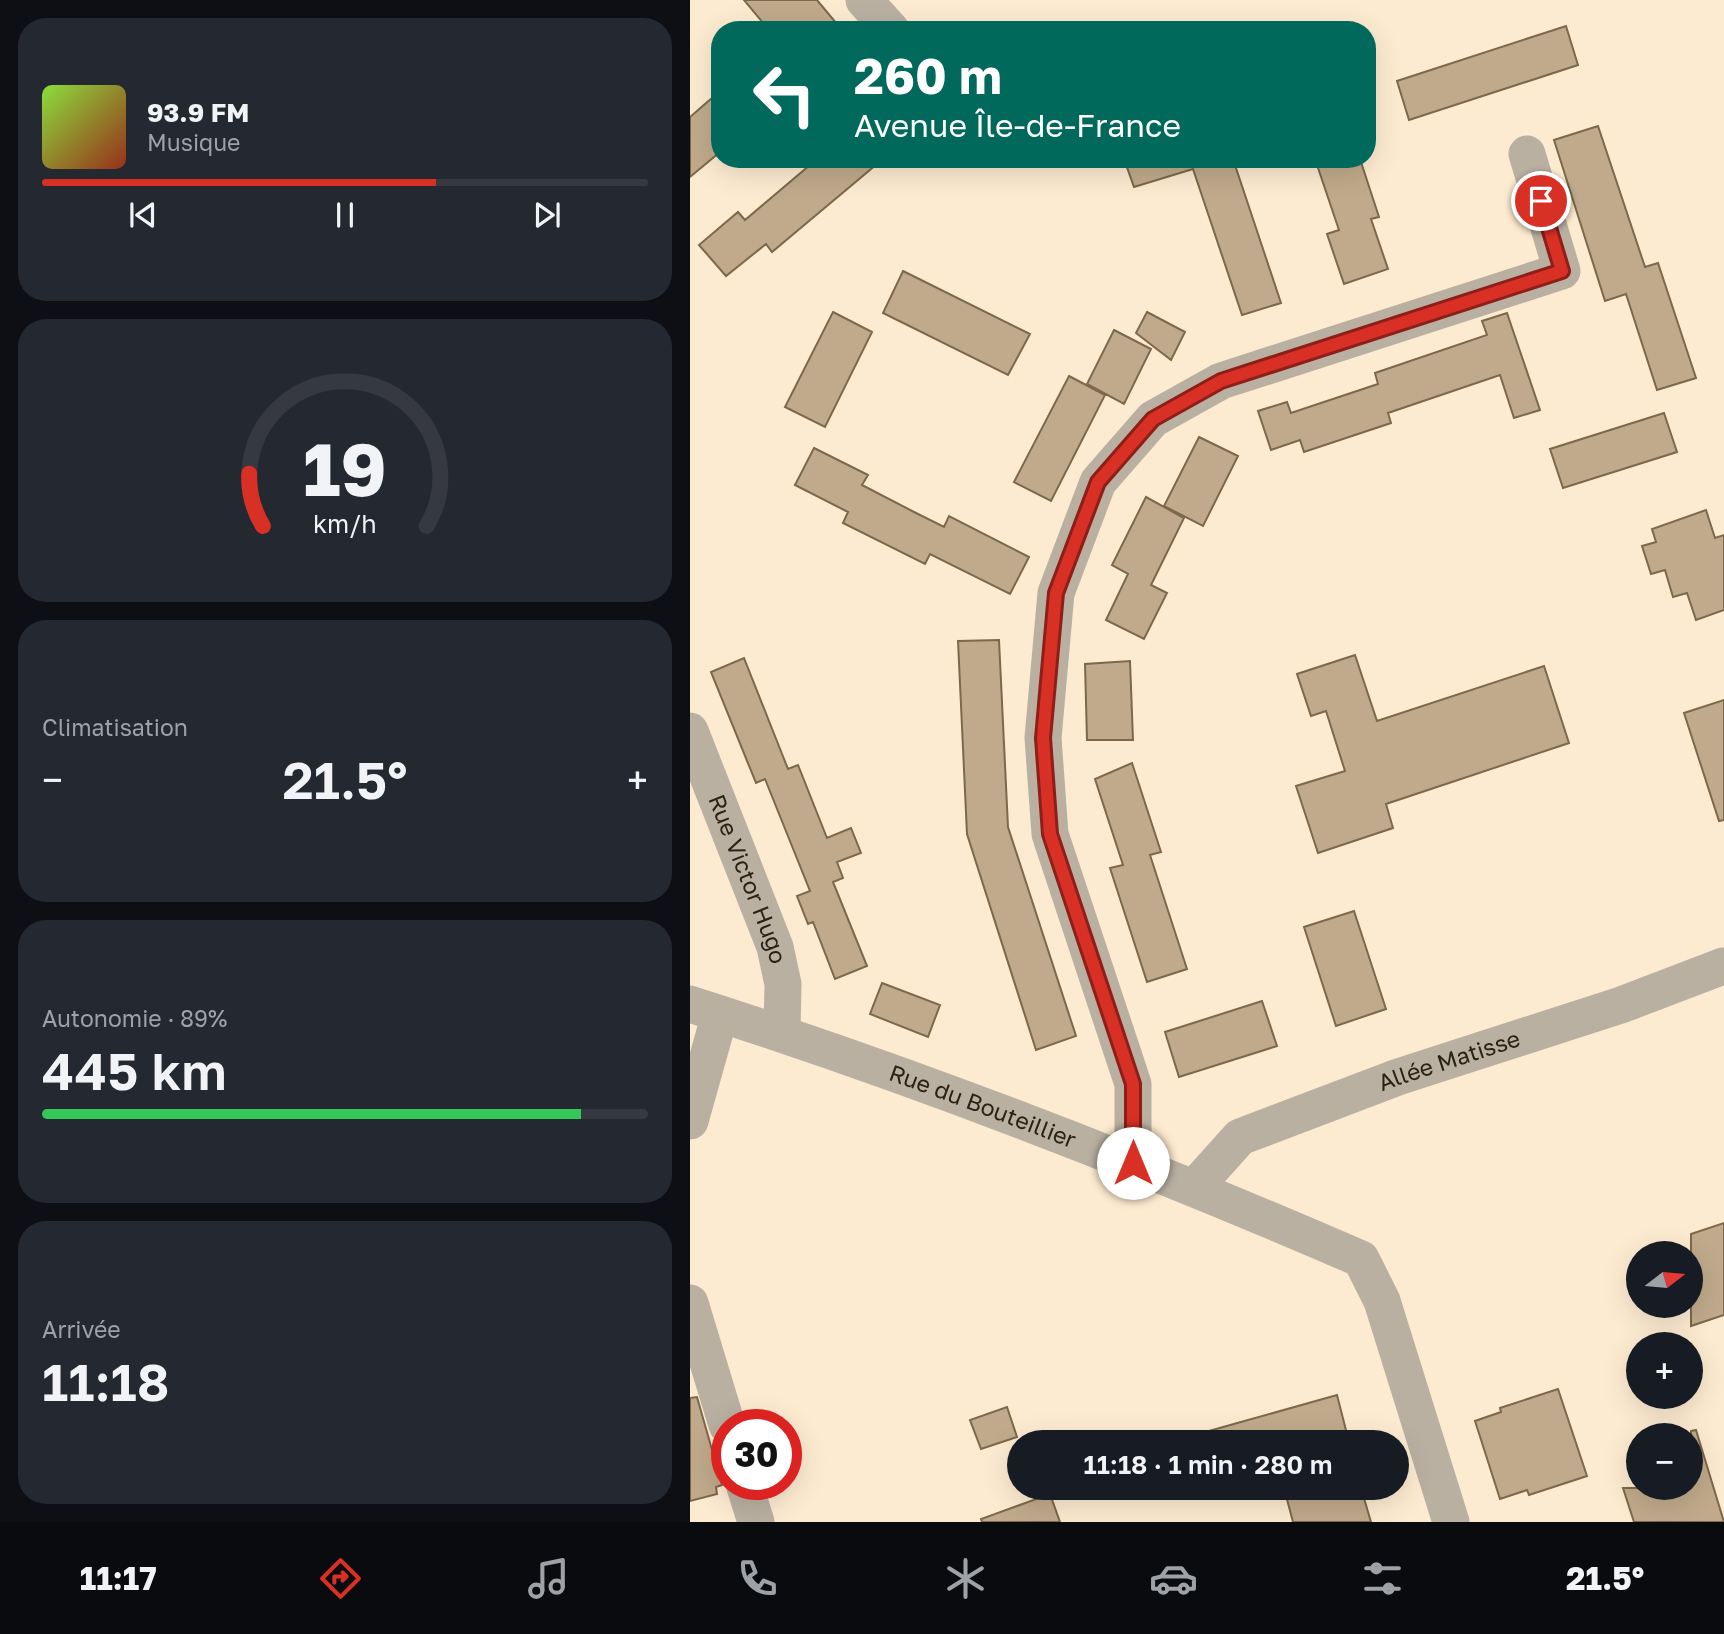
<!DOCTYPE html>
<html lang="fr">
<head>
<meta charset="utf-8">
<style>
  :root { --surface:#171b24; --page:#242831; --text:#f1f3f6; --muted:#9ea1a6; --line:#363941; --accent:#d93025 }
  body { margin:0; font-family:"Golos Text",sans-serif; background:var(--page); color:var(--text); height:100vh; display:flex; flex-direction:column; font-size:26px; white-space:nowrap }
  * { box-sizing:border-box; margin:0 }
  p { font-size:23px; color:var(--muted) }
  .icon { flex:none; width:38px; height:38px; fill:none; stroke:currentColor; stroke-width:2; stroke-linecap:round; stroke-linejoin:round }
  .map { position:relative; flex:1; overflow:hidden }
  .details { display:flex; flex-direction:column; gap:18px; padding:18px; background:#0d0f14; width:690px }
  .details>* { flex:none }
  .top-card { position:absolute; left:21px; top:21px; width:665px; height:147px; border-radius:28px; box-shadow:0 7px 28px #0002; background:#00695c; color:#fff; overflow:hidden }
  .needle { width:46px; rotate:74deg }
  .controls { position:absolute; left:936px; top:1241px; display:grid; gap:14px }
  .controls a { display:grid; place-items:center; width:77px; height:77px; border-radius:50%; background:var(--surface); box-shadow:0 7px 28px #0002; font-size:35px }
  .speed { position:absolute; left:21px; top:1409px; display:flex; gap:14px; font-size:35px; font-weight:700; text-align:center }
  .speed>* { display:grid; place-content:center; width:91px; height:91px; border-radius:50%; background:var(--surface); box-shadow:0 7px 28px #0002; line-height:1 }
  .speed .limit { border:10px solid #d22; background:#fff; color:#111 }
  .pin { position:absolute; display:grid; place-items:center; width:60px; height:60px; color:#fff; margin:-30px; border:4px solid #fff; border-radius:50%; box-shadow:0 2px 7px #0007 }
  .me { position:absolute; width:77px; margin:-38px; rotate:0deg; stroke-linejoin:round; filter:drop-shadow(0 0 5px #0008) }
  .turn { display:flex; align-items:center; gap:24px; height:147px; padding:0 28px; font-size:32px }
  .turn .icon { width:91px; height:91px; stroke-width:2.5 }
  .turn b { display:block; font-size:49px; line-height:60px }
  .big { font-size:52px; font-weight:600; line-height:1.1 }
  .details .widget { flex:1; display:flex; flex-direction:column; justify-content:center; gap:10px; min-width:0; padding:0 24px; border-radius:28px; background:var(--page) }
  .details .dial { align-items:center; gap:0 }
  .dial svg { height:182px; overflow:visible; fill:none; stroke:var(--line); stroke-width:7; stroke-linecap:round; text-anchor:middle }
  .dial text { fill:var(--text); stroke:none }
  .song { display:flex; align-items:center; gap:21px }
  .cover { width:84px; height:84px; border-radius:10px; background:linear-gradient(135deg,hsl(90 70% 55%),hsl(10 70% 35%)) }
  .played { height:7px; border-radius:4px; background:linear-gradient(90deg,var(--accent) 65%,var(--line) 65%) }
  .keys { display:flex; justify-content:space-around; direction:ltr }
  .heat { display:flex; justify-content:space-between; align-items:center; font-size:38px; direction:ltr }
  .charge { height:10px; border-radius:5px; background:linear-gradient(90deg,#34c759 89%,var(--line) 0) }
  .trip { position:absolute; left:317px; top:1430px; width:402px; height:70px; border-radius:35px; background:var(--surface); box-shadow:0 7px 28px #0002; font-weight:600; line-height:70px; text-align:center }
  .dock { display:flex; height:112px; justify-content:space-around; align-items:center; background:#090b0e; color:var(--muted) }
  .dock .icon { width:49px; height:49px }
  .dock .active { color:var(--accent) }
  .dock b { font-size:32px; color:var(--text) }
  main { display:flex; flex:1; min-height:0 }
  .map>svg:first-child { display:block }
</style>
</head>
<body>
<main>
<section class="details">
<div class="widget">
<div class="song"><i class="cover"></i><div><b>93.9 FM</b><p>Musique</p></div></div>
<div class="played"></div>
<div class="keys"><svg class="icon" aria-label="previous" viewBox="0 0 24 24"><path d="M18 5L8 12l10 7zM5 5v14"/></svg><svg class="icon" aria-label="pause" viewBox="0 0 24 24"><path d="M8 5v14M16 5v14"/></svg><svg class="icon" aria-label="next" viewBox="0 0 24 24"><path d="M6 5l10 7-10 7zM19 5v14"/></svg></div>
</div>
<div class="widget dial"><svg viewBox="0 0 100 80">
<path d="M14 69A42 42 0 1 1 86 69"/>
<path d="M14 69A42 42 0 0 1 8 46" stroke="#d93025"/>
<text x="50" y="56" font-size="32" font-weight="700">19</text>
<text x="50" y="72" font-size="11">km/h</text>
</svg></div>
<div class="widget"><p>Climatisation</p>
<div class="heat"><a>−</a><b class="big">21.5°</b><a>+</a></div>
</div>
<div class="widget"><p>Autonomie · 89%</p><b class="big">445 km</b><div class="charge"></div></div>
<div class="widget"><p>Arrivée</p><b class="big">11:18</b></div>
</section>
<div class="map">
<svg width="1035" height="1522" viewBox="0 0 1035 1522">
  <rect width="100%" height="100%" fill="#fdebd1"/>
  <path fill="#c0aa8b" stroke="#7c684b" stroke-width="2" d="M54 0H127L152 30H79Z
    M876 26 888 65 719 120 707 81Z
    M30 91V152L0 177V117Z
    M908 126 955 267 968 263 1006 378 967 390 936 294 915 301 864 140Z
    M127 159H193L82 252 76 244 36 276 9 245 48 212 55 220Z
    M434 159H543L591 303 552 315 503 169 444 187Z
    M625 159H670L689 217 681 219 698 269 654 284 637 234 649 230Z
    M213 271 340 334 318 375 193 313Z
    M143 312 182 332 135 427 95 407Z
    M457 312 495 332 481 360 446 333Z
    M817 313 850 410 824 418 810 375 698 413 701 423 614 452 610 440 581 450 568 411 597 402 601 413 688 384 685 373 797 335 792 321Z
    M424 330 461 349 434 404 397 384Z
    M379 376 415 395 361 501 324 482Z
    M974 413 987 452 873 488 860 449Z
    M509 437 548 456 513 526 474 506Z
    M124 448 178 475 172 485 226 513 254 527 259 516 339 557 320 594 240 554 235 564 153 523 158 512 105 485Z
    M456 497 494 518 461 585 477 593 454 639 416 620 438 574 422 565Z
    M1016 510 1025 538 1034 535V610L1006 620 997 593 983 597 975 570 961 574 952 546 966 542 962 529Z
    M309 640 318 827 386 1036 346 1050 277 834 268 641Z
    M665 655 687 721 854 666 879 743 696 804 703 828 628 853 606 786 655 771 636 711 621 716 607 674Z
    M54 658 98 769 108 765 137 838 161 828 171 853 147 862 153 878 143 882 177 966 145 979 123 922 118 924 107 896 120 891 75 779 66 783 21 672Z
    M440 661 443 740H397L395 664Z
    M1034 700V820L1029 821 994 713Z
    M442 763 471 852 460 855 497 969 457 982 420 868 433 865 405 779Z
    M664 911 696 1009 646 1026 614 927Z
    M192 983 250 1005 238 1037 180 1014Z
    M572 1001 587 1046 489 1077 475 1032Z
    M1034 1223V1315L1001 1326V1234Z
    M868 1389 897 1476 839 1495 837 1490 810 1499 785 1421 811 1412 810 1408Z
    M647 1395 659 1442H522L519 1431Z
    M7 1397 32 1485 26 1487 27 1494 0 1501V1398Z
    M317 1407 327 1437 291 1449 280 1420Z
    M1006 1430 1034 1522H944L933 1488H1001V1431Z
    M533 1488H579L535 1497Z
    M594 1488H671L681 1522H603Z
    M360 1494 370 1522H292L291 1519Z"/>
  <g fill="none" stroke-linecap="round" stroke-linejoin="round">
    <g stroke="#bab0a2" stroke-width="37">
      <path d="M174 0 201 30"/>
      <path id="s1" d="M0 731 85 947 93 984 92 1033"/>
      <path id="s2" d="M0 1004C228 1077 452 1164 671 1259L692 1301 761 1522"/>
      <path d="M0 1121 30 1014"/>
      <path d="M443 1163V1084L360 834 353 738 366 593 408 482 463 419 531 381 872 271 837 154"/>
      <path id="s3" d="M505 1187 550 1137 708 1077 931 1005 1033 966"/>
      <path d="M0 1303 37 1425"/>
      <path d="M54 1484 66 1522"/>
    </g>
  </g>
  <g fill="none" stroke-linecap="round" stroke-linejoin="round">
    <g stroke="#8d1f18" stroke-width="18">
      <path id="route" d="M443 1163V1084L360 834 353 738 366 593 408 482 463 419 531 381 872 271 851 201"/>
    </g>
    <use href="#route" stroke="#d93025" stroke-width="12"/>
  </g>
  <g text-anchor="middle" stroke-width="7" stroke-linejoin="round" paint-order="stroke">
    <g font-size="23" fill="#2a2216" stroke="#fdebd1">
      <text dy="8" stroke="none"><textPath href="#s1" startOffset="159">Rue Victor Hugo</textPath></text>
      <text dy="8" stroke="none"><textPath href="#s3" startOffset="290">Allée Matisse</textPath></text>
      <text dy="8" stroke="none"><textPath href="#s2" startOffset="310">Rue du Bouteillier</textPath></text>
    </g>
  </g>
</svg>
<div class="controls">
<a><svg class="needle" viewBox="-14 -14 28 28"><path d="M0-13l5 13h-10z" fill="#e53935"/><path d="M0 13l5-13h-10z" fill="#9ea1a6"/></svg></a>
<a>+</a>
<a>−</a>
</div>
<div class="speed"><div class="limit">30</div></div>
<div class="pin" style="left:851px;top:201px;background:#d93025"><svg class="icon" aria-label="arrive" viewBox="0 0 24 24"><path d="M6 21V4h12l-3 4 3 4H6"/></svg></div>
<svg class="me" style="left:443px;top:1163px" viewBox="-20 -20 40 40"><circle r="19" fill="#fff"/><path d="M0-13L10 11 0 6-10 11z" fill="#d93025"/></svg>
<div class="trip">11:18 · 1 min · 280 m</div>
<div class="top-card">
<div class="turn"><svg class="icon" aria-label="left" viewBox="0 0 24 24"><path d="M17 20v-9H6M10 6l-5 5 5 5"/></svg><div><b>260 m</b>Avenue Île-de-France</div></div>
</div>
</div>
</main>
<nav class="dock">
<b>11:17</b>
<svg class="icon active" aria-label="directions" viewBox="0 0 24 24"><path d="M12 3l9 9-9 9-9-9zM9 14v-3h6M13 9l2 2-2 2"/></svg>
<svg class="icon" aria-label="music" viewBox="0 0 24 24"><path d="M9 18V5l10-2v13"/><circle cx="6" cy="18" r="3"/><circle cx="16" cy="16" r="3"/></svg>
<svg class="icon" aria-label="phone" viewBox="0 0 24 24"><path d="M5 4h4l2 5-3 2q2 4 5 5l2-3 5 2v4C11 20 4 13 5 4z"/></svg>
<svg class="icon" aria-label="climate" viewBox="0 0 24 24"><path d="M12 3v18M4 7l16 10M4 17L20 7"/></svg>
<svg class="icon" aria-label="car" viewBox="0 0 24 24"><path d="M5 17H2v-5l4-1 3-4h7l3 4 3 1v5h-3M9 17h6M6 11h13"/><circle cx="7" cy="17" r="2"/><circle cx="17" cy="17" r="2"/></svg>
<svg class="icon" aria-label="filters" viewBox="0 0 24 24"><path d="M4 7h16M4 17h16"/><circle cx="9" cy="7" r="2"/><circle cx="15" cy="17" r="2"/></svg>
<b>21.5°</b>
</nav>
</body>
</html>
